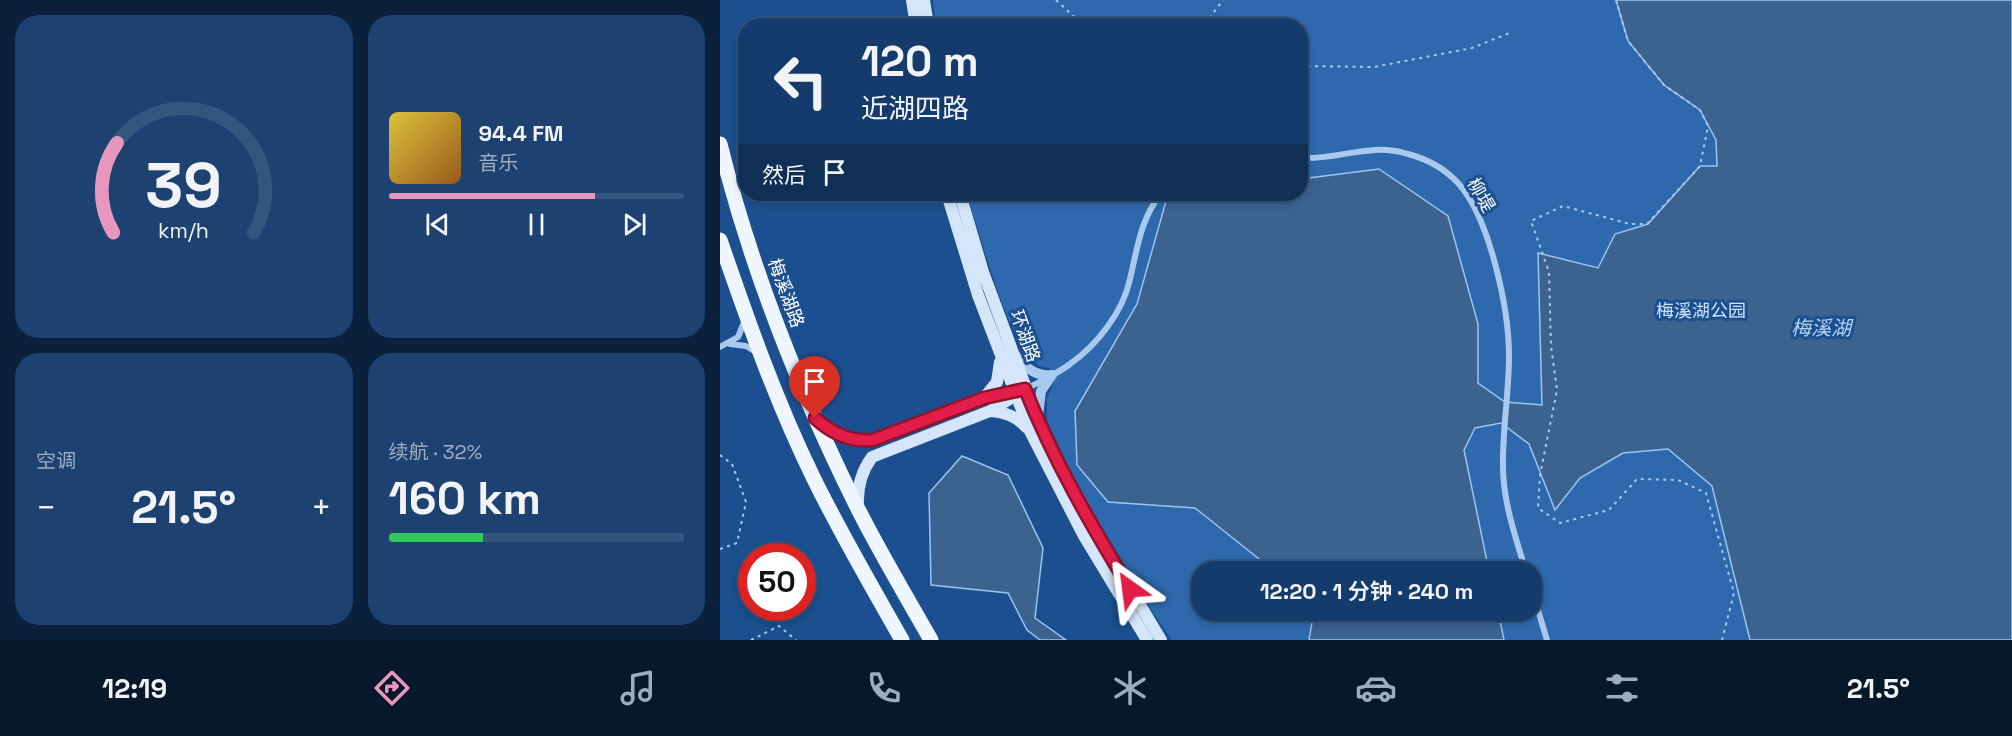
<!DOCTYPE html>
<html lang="zh">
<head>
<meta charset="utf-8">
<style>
  :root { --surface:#143b6b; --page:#1d4271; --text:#f1f3f6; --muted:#9dadc1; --line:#33557e; --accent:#e797bd }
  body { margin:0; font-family:"Space Grotesk","Noto Sans SC",sans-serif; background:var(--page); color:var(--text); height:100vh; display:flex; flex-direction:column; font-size:22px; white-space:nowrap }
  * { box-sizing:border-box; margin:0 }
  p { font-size:20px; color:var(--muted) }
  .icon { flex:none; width:33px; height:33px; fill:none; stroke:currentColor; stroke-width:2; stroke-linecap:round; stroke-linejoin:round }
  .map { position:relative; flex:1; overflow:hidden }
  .sheet { display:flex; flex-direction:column; gap:15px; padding:15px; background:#0b203b; width:720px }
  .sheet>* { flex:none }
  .guide { position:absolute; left:18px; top:18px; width:570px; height:183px; border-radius:24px; box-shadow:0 3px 9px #0003,0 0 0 2px var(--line); background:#143b6b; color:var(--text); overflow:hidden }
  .speed { position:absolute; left:18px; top:543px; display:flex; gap:12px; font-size:30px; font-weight:700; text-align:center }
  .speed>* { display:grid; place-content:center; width:78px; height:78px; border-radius:50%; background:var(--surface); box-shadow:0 3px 9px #0003,0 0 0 2px var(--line); line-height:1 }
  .speed .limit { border:9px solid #d22; background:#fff; color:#111 }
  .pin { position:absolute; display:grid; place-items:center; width:51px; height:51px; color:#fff; margin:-62px -26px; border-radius:50% 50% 50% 0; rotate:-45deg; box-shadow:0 0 6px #0007 }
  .pin .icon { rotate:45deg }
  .me { position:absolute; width:66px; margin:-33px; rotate:329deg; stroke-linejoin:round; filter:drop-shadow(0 0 4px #0008) }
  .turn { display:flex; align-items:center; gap:21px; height:126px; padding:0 24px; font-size:27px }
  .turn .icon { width:78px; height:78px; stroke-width:2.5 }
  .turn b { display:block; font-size:42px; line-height:51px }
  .then { display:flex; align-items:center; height:57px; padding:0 24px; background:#0003; gap:12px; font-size:22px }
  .big { font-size:45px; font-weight:600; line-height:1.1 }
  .sheet .tile { flex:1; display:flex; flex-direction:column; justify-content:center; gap:9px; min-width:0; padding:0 21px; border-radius:24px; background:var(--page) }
  .sheet .dial { align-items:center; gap:0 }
  .dial svg { height:156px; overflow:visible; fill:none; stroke:var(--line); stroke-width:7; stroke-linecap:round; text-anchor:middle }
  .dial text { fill:var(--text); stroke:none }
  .song { display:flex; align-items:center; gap:18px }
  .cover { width:72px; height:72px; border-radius:9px; background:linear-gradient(135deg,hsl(50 70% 55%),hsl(30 70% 35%)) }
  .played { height:6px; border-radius:3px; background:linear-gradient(90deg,var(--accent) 70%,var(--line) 70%) }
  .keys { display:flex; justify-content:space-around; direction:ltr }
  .heat { display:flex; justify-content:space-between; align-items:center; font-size:33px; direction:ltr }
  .charge { height:9px; border-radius:4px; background:linear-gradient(90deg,#34c759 32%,var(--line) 0) }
  .sheet .tiles { flex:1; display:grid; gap:15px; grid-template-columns:repeat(2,1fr) }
  .trip { position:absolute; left:471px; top:561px; width:351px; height:60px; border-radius:24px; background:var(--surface); box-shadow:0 3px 9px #0003,0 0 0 2px var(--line); font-weight:600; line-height:60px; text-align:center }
  .tab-bar { display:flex; height:96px; justify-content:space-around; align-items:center; background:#08182b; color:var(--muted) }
  .tab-bar .icon { width:42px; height:42px }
  .tab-bar .on { color:var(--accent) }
  .tab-bar b { font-size:27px; color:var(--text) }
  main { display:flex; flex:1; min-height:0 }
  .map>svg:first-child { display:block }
</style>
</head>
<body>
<main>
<section class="sheet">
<div class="tiles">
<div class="tile dial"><svg viewBox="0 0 100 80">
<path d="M14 69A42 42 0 1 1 86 69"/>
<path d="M14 69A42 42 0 0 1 16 23" stroke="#e797bd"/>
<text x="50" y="56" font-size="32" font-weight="700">39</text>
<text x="50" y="72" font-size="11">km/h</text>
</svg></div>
<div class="tile">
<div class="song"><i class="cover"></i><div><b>94.4 FM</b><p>音乐</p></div></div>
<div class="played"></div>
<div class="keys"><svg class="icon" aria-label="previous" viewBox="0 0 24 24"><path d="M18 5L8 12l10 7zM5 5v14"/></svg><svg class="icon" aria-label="pause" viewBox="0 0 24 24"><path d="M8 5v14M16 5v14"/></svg><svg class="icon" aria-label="next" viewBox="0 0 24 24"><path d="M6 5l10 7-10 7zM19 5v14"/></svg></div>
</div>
<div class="tile"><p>空调</p>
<div class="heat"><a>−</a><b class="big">21.5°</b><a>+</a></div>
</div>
<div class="tile"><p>续航 · 32%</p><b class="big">160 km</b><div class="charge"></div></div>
</div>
</section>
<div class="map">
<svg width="1292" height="640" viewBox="0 0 1292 640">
  <rect width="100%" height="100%" fill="#1b4f8f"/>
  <path fill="#2e69ad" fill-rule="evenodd" d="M213 0H1292V640H452L435 616 353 478 327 420V399L334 381 329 368C323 367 318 366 313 361 288 339 264 246 252 212L248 194H580V26L216 25ZM482 572H812V610H482Z"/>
  <path fill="#3c6290" stroke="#9cc4f0" stroke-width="1.5" d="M896 0H1292V640H1030L992 486 948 449 903 453 860 478 835 510 809 444 781 423 755 428 744 450 769 571H554L475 508 388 502 357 465 355 411 417 304 448 194H580L581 179 659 169 728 216 758 324V383L785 402 822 405 818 253 878 268 895 234 928 224 980 166H997L996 140 980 110 944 85 908 41Z
    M242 456 288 475 323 548 315 618 346 640H320L307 630 288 593 211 585 209 493Z
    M594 610 778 611 784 640H589Z"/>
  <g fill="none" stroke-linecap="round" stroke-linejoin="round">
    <path stroke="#a9c9ee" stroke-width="2" stroke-dasharray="3 4.5" stroke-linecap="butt" d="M336 0 364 26
      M896 0 908 41 944 85 980 110 988 126 980 166 927 224H910L843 206 811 221 829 272 831 346 837 390 820 475 818 508 840 523 889 510 917 479 958 480 986 493 1014 593 1002 640
      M489 26 491 16 503 0
      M580 66 654 67 752 48 792 32
      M0 455 12 464 26 502 17 543 0 549
      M31 640 59 626 76 640"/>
    <path stroke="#a9c9ee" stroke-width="6" d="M580 158C620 160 649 142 688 154 707 159 725 169 738 183 770 218 789 310 789 356 789 394 782 431 783 470 784 505 796 538 806 572
      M10 344 26 346 36 352
      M0 347 18 337 25 320
      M306 389C321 381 337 374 350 364 377 345 403 312 410 279 417 250 421 217 441 194
      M812 590 827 640"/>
    <path stroke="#a9c9ee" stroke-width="10" d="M295 355C304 367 316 377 332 375
      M318 416 321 391 332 375"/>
    <path stroke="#d6e6fa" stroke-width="12" d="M192 0 196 26
      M204 0 208 26
      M227 194 258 295 310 431 364 536 427 640
      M240 194 263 272 319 423 352 491 441 640
      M264 398 277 382 280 362
      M270 411C285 412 296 416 306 427
      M96 419C111 434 132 442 153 440L264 398 301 390
      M138 506C137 487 141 472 152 457L270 411 299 393"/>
    <path stroke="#f0f6ff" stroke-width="15" d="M0 144C31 269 79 390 136 505 159 551 186 596 211 640
      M0 240C28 321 56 402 94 479 121 534 152 587 182 640"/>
  </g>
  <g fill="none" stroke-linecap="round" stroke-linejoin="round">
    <g stroke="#92132f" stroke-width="15">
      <path id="route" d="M95 418C111 433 131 442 153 440L264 398 305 389C333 459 371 525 410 589"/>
    </g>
    <use href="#route" stroke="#e11d48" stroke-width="10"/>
  </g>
  <g text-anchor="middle" stroke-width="6" stroke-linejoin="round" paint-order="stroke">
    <g font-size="18" fill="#fff" stroke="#1b4f8f">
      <text transform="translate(761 195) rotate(60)" y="6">柳堤</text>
      <text transform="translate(66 293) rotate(70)" y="6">梅溪湖路</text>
      <text transform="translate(305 336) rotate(70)" y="6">环湖路</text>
    </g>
    <g font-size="18" fill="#cfe3fa" stroke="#1b4f8f">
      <text x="981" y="317">梅溪湖公园</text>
    </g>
    <g font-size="20" font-style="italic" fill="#b5d3f5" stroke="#1b4f8f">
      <text x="1101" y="335">梅溪湖</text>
    </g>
  </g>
</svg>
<div class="speed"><div class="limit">50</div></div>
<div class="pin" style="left:95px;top:418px;background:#d93025"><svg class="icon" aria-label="arrive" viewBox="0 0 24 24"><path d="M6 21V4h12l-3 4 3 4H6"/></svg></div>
<svg class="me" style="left:410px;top:589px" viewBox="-20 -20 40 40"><path d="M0-17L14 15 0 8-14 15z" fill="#e11d48" stroke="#fff" stroke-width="4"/></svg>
<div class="trip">12:20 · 1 分钟 · 240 m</div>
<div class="guide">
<div class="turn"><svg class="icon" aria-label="left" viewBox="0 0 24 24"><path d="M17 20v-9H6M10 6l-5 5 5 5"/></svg><div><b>120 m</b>近湖四路</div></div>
<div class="then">然后<svg class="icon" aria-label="arrive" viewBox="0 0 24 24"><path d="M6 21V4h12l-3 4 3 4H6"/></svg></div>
</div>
</div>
</main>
<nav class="tab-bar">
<b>12:19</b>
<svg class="icon on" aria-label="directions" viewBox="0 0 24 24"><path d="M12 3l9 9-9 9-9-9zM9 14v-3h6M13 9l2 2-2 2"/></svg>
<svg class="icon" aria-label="music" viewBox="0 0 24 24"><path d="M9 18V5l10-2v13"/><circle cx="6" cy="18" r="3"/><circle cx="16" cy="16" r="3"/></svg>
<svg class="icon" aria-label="phone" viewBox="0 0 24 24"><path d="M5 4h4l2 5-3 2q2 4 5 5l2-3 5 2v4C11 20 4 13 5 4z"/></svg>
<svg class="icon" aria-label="climate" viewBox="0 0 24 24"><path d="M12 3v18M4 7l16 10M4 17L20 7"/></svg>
<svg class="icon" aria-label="car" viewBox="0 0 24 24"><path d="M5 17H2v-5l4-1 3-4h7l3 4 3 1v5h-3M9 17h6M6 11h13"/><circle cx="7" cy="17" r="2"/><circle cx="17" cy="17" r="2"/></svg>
<svg class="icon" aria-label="filters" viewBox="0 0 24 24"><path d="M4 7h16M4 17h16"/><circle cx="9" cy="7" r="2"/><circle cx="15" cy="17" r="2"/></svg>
<b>21.5°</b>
</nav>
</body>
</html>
